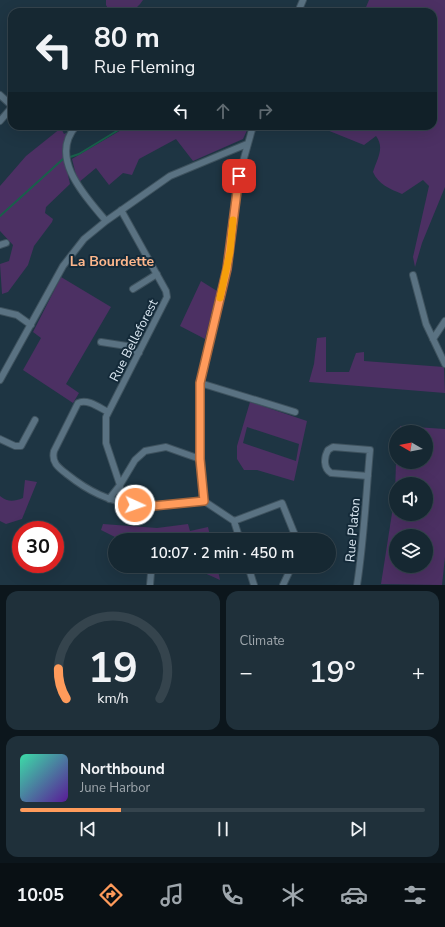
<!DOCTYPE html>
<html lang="en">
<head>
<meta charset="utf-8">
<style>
  :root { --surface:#162832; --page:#1f303a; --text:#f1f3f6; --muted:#9ea6ac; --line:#35444d; --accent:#ff9b5b }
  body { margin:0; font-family:"Nunito Sans",sans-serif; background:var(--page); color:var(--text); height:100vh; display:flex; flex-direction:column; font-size:15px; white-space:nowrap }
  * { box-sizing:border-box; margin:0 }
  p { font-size:13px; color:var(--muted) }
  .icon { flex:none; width:22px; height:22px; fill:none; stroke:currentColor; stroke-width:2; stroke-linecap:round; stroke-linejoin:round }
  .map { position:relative; height:585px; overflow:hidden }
  .side { display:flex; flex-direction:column; gap:6px; padding:6px; background:#0c161c; flex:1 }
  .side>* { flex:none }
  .hud { position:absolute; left:8px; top:8px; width:429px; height:122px; border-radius:12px; box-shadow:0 4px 16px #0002,0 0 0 1px var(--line); background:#162832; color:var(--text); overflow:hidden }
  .needle { width:26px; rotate:279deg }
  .buttons { position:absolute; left:389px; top:425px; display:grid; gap:8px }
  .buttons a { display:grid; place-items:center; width:44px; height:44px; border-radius:50%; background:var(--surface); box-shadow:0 4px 16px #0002,0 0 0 1px var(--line); font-size:20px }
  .speed { position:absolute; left:12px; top:521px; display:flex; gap:8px; font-size:20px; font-weight:700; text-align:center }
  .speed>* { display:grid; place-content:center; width:52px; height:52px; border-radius:50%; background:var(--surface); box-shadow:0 4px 16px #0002,0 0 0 1px var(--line); line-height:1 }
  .speed .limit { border:6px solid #d22; background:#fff; color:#111 }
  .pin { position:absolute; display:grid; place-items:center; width:34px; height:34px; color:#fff; margin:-17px; border-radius:8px; box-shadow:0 2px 6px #0006 }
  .me { position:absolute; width:44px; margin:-22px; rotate:93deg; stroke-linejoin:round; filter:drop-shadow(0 0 3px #0008) }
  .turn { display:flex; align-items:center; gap:14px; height:84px; padding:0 20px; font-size:18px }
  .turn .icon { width:52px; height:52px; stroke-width:2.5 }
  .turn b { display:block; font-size:28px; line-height:34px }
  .lanes { display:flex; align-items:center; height:38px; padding:0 20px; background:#0003; justify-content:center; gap:20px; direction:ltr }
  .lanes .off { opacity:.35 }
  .big { font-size:30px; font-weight:600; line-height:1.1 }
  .side .widget { flex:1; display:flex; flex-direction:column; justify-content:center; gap:6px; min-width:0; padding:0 14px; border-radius:12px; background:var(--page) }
  .side .dial { align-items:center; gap:0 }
  .dial svg { height:104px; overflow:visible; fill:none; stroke:var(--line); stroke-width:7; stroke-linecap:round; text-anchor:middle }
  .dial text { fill:var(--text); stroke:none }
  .song { display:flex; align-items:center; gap:12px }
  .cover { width:48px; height:48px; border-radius:6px; background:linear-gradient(135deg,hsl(160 70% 55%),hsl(270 70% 35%)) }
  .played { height:4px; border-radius:2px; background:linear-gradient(90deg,var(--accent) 25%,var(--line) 25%) }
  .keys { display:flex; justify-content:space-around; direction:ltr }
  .heat { display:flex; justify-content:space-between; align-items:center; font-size:22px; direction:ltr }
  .side .tiles { flex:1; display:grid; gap:6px; grid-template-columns:1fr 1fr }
  .widget:last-child { grid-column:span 2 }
  .trip { position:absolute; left:108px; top:533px; width:228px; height:40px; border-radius:20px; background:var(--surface); box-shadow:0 4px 16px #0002,0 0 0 1px var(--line); font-weight:600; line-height:40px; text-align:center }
  .tab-bar { display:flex; height:64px; justify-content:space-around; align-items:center; background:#091014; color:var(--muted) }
  .tab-bar .icon { width:28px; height:28px }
  .tab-bar .selected { color:var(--accent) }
  .tab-bar b { font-size:18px; color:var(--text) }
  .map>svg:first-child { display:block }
</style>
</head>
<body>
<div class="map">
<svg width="445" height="585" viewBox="0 0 445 585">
  <rect width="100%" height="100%" fill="#1e3543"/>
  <path fill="#4c3063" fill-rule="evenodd" d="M106 0H143C135 13 124 12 110 12L106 5Z
    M369 0H445V187L422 243 415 267 413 257 429 186 423 180 402 194C390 189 378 184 373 172 377 159 385 148 376 136L364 145 317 126H433V12H364Z
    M128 126H249L243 139 193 161 176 139 139 159 132 175 123 173 109 185 96 168 78 183 72 159Z
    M61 128 64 134 66 133 64 156 70 184 46 207 45 213 53 219 52 222 34 246 28 265 8 292 2 294 0 264 9 261 13 245 0 231V186L26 156Z
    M61 277 111 307 66 384 79 393 73 403 23 370 41 338 33 332Z
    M201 281 217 291 205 339 180 326Z
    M326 337V372H349L356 353 364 352V361L444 367 445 393 309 382 314 364 317 338Z
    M250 402 307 421 294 481 257 470H244L237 459V446ZM247 427 299 444 296 461 243 443Z
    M400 426 445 429V557L442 585 381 584 395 494 396 462H426V432H399ZM396 484H426V514H396ZM396 536H426V566H396Z
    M25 480 37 482 22 519 6 524 0 521V496C8 502 13 502 23 498Z
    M103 524 157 528 188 524 190 531 208 527 211 540H121L101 530Z
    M190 566H217L220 580 189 566Z"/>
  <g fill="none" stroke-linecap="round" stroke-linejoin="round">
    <path stroke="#18604a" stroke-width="2" d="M70 157 79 154 125 126
      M0 216 63 159"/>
    <g stroke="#3e525e" stroke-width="8">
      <path id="street" d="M298 12 303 0
        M0 95 12 106
        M0 121 12 107
        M76 126C48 158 86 197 106 221
        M0 245 6 243
        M413 275 426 324 445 364
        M133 289 157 274
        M0 311 17 315 31 325
        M433 339 445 321
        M101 342 127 346 139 353
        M0 380 63 266 84 239 106 221 170 176 247 144
        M200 383 295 412
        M108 412C100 408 87 398 78 403L54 451C51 463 59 468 68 475 114 512 149 507 204 501
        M0 439 15 446H21L35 420
        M109 499 120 485 135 460 145 451 166 447 200 459
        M121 502 120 485 106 443V417L167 297 166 291 121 210
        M234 521 282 503 297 540
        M240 540 234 521 204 501 200 459V383L227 269 239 176 253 126
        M248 566 254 585
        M150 585 151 573
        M283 585 292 566
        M357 585C364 540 366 495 370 450L333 447 328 450C324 457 323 468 331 473L368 476"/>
    </g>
    <use href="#street" stroke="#5a7282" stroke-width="6"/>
  </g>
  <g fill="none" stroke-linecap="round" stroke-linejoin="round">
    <g stroke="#a6653b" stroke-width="10">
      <path id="route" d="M135 505 153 506 204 501 200 459V383L227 269 239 176"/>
    </g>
    <use href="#route" stroke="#ff9b5b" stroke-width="7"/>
    <path stroke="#f59e0b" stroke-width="7" d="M220 298 230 252 233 220"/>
  </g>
  <g text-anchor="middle" stroke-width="4" stroke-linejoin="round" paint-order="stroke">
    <g font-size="13" fill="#ddeaf4" stroke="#142a39">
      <text transform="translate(133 340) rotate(-63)" y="5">Rue Belleforest</text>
      <text transform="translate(352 530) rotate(-85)" y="5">Rue Platon</text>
    </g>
    <g font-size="14" font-weight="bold" fill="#feb78c" stroke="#142a39">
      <text x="112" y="266">La Bourdette</text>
    </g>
  </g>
</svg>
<div class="buttons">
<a><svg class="needle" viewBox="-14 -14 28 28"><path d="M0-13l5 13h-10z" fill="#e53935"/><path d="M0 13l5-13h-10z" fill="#9ea6ac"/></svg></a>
<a><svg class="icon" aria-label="sound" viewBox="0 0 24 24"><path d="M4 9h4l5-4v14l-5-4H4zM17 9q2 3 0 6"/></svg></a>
<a><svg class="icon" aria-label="layers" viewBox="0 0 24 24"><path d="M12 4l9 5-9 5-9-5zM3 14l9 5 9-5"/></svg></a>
</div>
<div class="speed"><div class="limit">30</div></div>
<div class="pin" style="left:239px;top:176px;background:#d93025"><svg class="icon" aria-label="arrive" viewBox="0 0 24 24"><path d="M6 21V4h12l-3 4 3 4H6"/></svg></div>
<svg class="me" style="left:135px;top:505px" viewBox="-20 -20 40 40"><circle r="17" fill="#ff9b5b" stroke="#fff" stroke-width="3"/><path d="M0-11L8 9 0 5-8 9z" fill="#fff"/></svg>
<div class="trip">10:07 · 2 min · 450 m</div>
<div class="hud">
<div class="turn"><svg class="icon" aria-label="left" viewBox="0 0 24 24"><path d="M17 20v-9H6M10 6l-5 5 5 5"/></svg><div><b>80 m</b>Rue Fleming</div></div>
<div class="lanes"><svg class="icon" aria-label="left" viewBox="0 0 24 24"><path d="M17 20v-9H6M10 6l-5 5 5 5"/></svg><svg class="icon off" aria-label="ahead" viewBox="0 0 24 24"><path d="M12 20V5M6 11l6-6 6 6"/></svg><svg class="icon off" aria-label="right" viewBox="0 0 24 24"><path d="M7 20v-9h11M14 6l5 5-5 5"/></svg></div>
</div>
</div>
<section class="side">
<div class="tiles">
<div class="widget dial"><svg viewBox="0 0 100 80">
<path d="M14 69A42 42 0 1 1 86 69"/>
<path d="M14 69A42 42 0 0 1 8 46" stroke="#ff9b5b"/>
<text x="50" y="56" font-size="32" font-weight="700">19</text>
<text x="50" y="72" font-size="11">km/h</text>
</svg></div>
<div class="widget"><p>Climate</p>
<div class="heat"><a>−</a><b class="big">19°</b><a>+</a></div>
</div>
<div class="widget">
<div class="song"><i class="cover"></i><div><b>Northbound</b><p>June Harbor</p></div></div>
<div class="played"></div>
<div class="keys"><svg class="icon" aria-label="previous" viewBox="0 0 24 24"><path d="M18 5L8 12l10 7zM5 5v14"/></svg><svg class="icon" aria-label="pause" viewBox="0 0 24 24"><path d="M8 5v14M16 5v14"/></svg><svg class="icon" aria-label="next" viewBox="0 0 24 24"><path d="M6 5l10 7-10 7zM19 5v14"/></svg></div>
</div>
</div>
</section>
<nav class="tab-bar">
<b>10:05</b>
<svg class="icon selected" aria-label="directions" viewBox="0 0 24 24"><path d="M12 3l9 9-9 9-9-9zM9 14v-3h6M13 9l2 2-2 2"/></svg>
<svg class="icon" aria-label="music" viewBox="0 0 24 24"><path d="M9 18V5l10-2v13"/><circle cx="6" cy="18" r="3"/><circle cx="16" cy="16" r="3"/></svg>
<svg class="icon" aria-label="phone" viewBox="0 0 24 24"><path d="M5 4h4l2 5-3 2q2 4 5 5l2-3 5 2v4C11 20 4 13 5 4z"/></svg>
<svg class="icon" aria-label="climate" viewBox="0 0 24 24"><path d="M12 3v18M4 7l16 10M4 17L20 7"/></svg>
<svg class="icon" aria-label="car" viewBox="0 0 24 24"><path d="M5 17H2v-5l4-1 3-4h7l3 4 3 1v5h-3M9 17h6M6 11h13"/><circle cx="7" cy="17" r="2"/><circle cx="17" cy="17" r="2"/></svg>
<svg class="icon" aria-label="filters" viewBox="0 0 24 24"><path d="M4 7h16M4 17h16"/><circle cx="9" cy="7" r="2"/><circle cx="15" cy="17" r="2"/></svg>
</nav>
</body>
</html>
